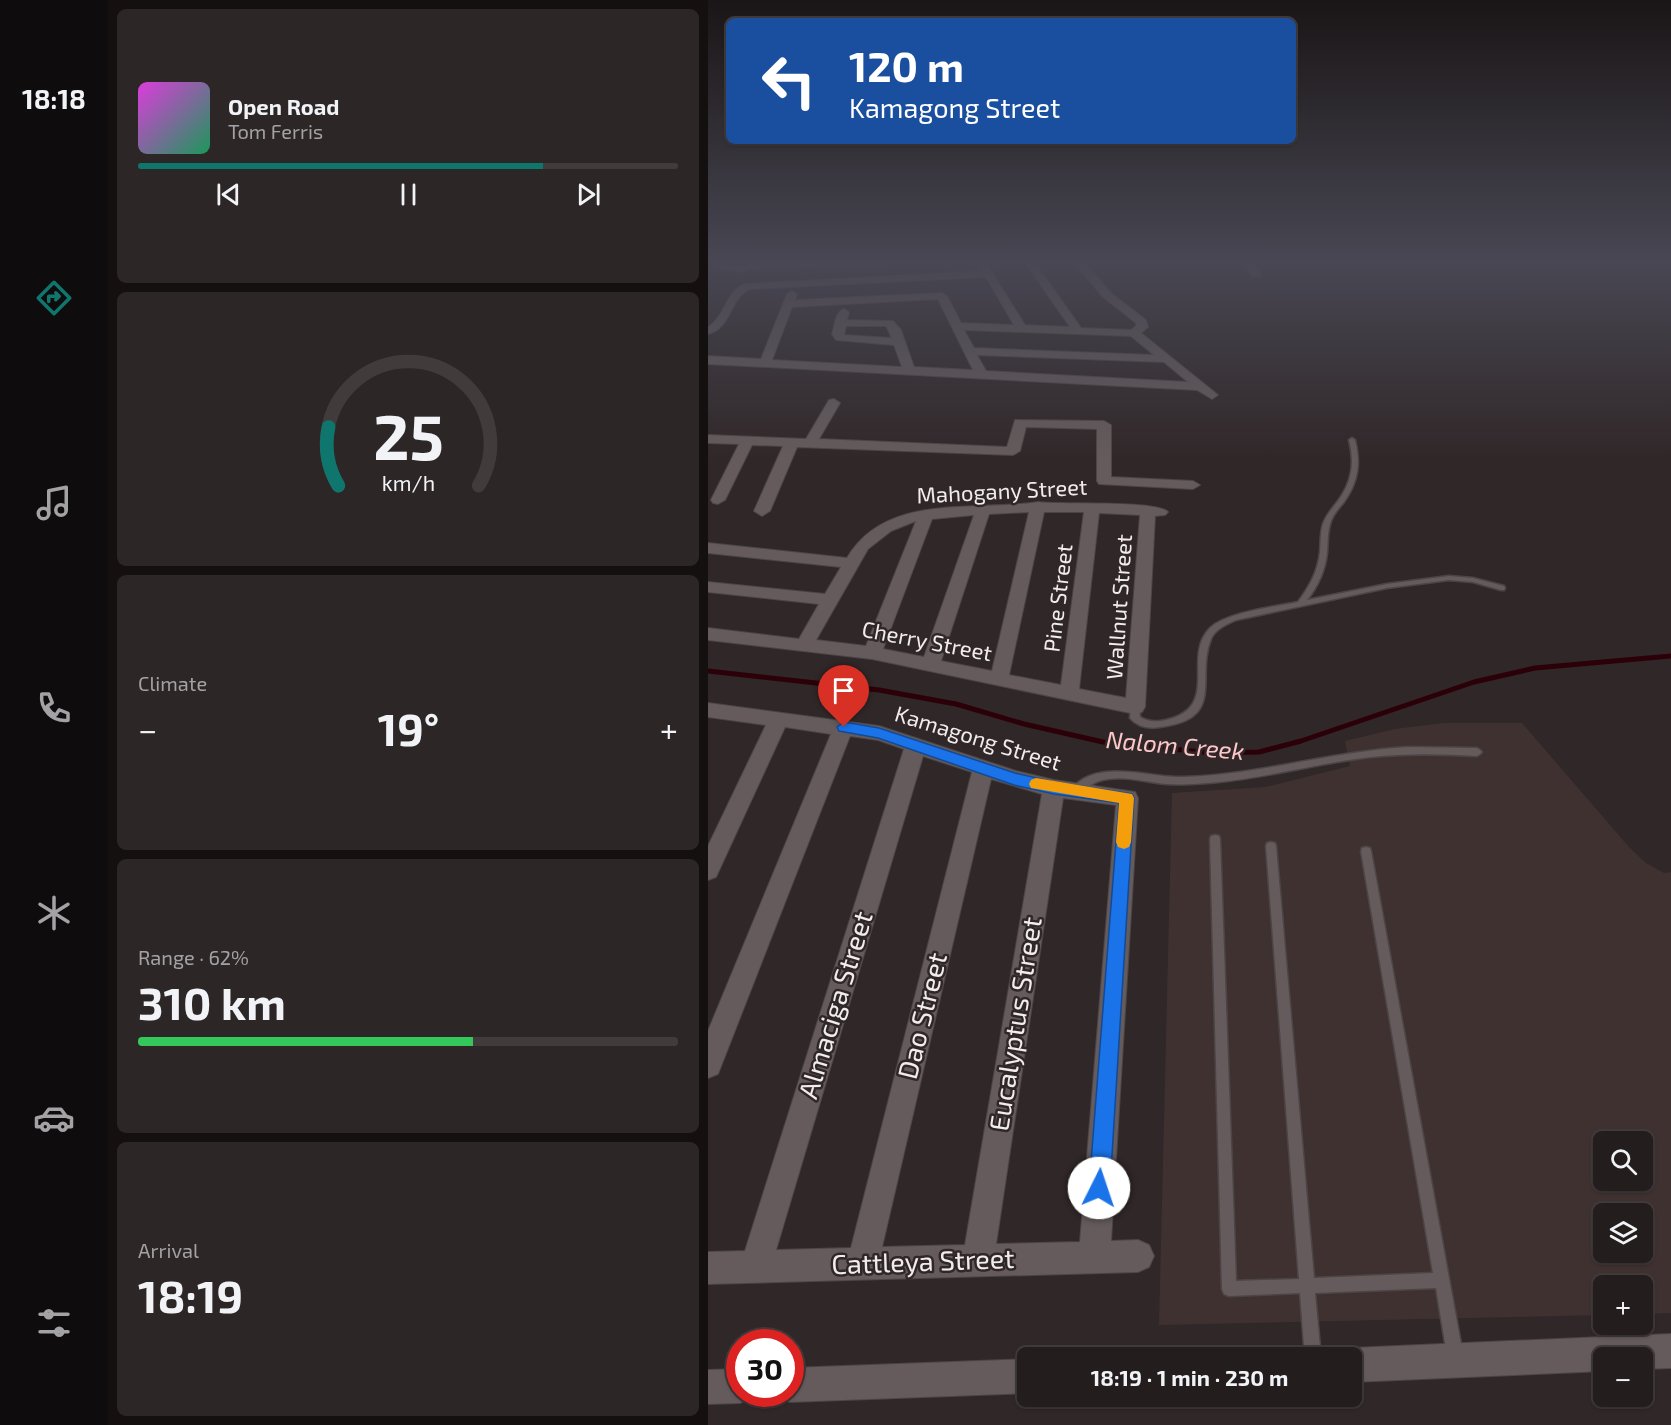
<!DOCTYPE html>
<html lang="en">
<head>
<meta charset="utf-8">
<style>
  :root { --surface:#241d1e; --page:#2c2627; --text:#f1f3f6; --muted:#a3a2a4; --line:#413b3c; --accent:#0f766e }
  body { margin:0; font-family:"Exo 2",sans-serif; background:var(--page); color:var(--text); height:100vh; display:flex; flex-direction:column; font-size:22px; white-space:nowrap }
  * { box-sizing:border-box; margin:0 }
  p { font-size:20px; color:var(--muted) }
  .icon { flex:none; width:33px; height:33px; fill:none; stroke:currentColor; stroke-width:2; stroke-linecap:round; stroke-linejoin:round }
  .map { position:relative; flex:1; overflow:hidden }
  .side { display:flex; flex-direction:column; gap:9px; padding:9px; background:#141010; width:600px }
  .side>* { flex:none }
  .guide { position:absolute; left:18px; top:18px; width:570px; height:126px; border-radius:9px; box-shadow:0 2px 4px #0004,0 0 0 2px var(--line); background:#1a4fa0; color:#fff; overflow:hidden }
  .tools { position:absolute; left:885px; top:1131px; display:grid; gap:12px }
  .tools a { display:grid; place-items:center; width:60px; height:60px; border-radius:9px; background:var(--surface); box-shadow:0 2px 4px #0004,0 0 0 2px var(--line); font-size:30px }
  .speed { position:absolute; left:18px; top:1329px; display:flex; gap:12px; font-size:30px; font-weight:700; text-align:center }
  .speed>* { display:grid; place-content:center; width:78px; height:78px; border-radius:50%; background:var(--surface); box-shadow:0 2px 4px #0004,0 0 0 2px var(--line); line-height:1 }
  .speed .limit { border:9px solid #d22; background:#fff; color:#111 }
  .pin { position:absolute; display:grid; place-items:center; width:51px; height:51px; color:#fff; margin:-62px -26px; border-radius:50% 50% 50% 0; rotate:-45deg; box-shadow:0 0 6px #0007 }
  .pin .icon { rotate:45deg }
  .me { position:absolute; width:66px; margin:-33px; rotate:4deg; stroke-linejoin:round; filter:drop-shadow(0 0 4px #0008) }
  .turn { display:flex; align-items:center; gap:21px; height:126px; padding:0 24px; font-size:27px }
  .turn .icon { width:78px; height:78px; stroke-width:2.5 }
  .turn b { display:block; font-size:42px; line-height:51px }
  .big { font-size:45px; font-weight:700; line-height:1.1 }
  .side .card { flex:1; display:flex; flex-direction:column; justify-content:center; gap:9px; min-width:0; padding:0 21px; border-radius:9px; background:var(--page) }
  .side .dial { align-items:center; gap:0 }
  .dial svg { height:156px; overflow:visible; fill:none; stroke:var(--line); stroke-width:7; stroke-linecap:round; text-anchor:middle }
  .dial text { fill:var(--text); stroke:none }
  .song { display:flex; align-items:center; gap:18px }
  .cover { width:72px; height:72px; border-radius:9px; background:linear-gradient(135deg,hsl(300 70% 55%),hsl(150 70% 35%)) }
  .played { height:6px; border-radius:3px; background:linear-gradient(90deg,var(--accent) 75%,var(--line) 75%) }
  .keys { display:flex; justify-content:space-around; direction:ltr }
  .heat { display:flex; justify-content:space-between; align-items:center; font-size:33px; direction:ltr }
  .charge { height:9px; border-radius:4px; background:linear-gradient(90deg,#34c759 62%,var(--line) 0) }
  .trip { position:absolute; left:309px; top:1347px; width:345px; height:60px; border-radius:9px; background:var(--surface); box-shadow:0 2px 4px #0004,0 0 0 2px var(--line); font-weight:700; line-height:60px; text-align:center }
  main { display:flex; flex:1; min-height:0 }
  .tabs { display:flex; flex-direction:column; width:108px; justify-content:space-around; align-items:center; background:#0e0c0c; color:var(--muted) }
  .tabs .icon { width:42px; height:42px }
  .tabs .selected { color:var(--accent) }
  .tabs b { font-size:27px; color:var(--text) }
  .map>svg:first-child { display:block }
</style>
</head>
<body>
<main>
<nav class="tabs">
<b>18:18</b>
<svg class="icon selected" aria-label="directions" viewBox="0 0 24 24"><path d="M12 3l9 9-9 9-9-9zM9 14v-3h6M13 9l2 2-2 2"/></svg>
<svg class="icon" aria-label="music" viewBox="0 0 24 24"><path d="M9 18V5l10-2v13"/><circle cx="6" cy="18" r="3"/><circle cx="16" cy="16" r="3"/></svg>
<svg class="icon" aria-label="phone" viewBox="0 0 24 24"><path d="M5 4h4l2 5-3 2q2 4 5 5l2-3 5 2v4C11 20 4 13 5 4z"/></svg>
<svg class="icon" aria-label="climate" viewBox="0 0 24 24"><path d="M12 3v18M4 7l16 10M4 17L20 7"/></svg>
<svg class="icon" aria-label="car" viewBox="0 0 24 24"><path d="M5 17H2v-5l4-1 3-4h7l3 4 3 1v5h-3M9 17h6M6 11h13"/><circle cx="7" cy="17" r="2"/><circle cx="17" cy="17" r="2"/></svg>
<svg class="icon" aria-label="filters" viewBox="0 0 24 24"><path d="M4 7h16M4 17h16"/><circle cx="9" cy="7" r="2"/><circle cx="15" cy="17" r="2"/></svg>
</nav>
<section class="side">
<div class="card">
<div class="song"><i class="cover"></i><div><b>Open Road</b><p>Tom Ferris</p></div></div>
<div class="played"></div>
<div class="keys"><svg class="icon" aria-label="previous" viewBox="0 0 24 24"><path d="M18 5L8 12l10 7zM5 5v14"/></svg><svg class="icon" aria-label="pause" viewBox="0 0 24 24"><path d="M8 5v14M16 5v14"/></svg><svg class="icon" aria-label="next" viewBox="0 0 24 24"><path d="M6 5l10 7-10 7zM19 5v14"/></svg></div>
</div>
<div class="card dial"><svg viewBox="0 0 100 80">
<path d="M14 69A42 42 0 1 1 86 69"/>
<path d="M14 69A42 42 0 0 1 9 39" stroke="#0f766e"/>
<text x="50" y="56" font-size="32" font-weight="700">25</text>
<text x="50" y="72" font-size="11">km/h</text>
</svg></div>
<div class="card"><p>Climate</p>
<div class="heat"><a>−</a><b class="big">19°</b><a>+</a></div>
</div>
<div class="card"><p>Range · 62%</p><b class="big">310 km</b><div class="charge"></div></div>
<div class="card"><p>Arrival</p><b class="big">18:19</b></div>
</section>
<div class="map">
<svg width="963" height="1425" viewBox="0 0 963 1425">
  <rect width="100%" height="100%" fill="#302728"/>
  <path fill="#403131" fill-rule="evenodd" d="M735 723H814L921 847 938 863 956 873 963 872V1313L935 1314 934 1286H896L895 1315 451 1325 464 793 558 787 642 766 637 741 687 729ZM896 1142H934V1180H896ZM896 1214H934V1252H896Z"/>
  <g fill="none" stroke-linecap="round" stroke-linejoin="round">
    <path stroke="#2c0008" stroke-width="5" d="M0 671 171 690 248 704 316 724 395 742 504 753 551 752 593 741 766 682 827 668 963 656"/>
    <g stroke="#4c4546" stroke-width="3">
      <path id="service" d="M644 438 647 440C653 464 650 482 636 502 631 508 626 513 623 521 619 532 620 542 619 553 617 571 610 586 599 600L679 584 741 576 765 578 796 586 797 588 796 590H793L765 582 741 580 679 588 528 620C519 624 507 629 503 639 487 678 519 719 452 727 441 729 430 727 422 718L423 707 427 704 431 707 432 717C440 722 449 722 458 720 514 707 473 657 502 628 519 612 566 607 590 602 601 587 610 572 612 552 613 543 612 533 615 524 618 515 624 509 630 501 644 482 647 463 641 440Z
        M701 747 769 748 772 750 774 752 772 754 769 756C734 754 699 753 663 757 609 763 555 779 500 783 487 784 473 785 459 784 437 782 412 774 391 781 382 784 376 791 367 795L364 794 362 791C387 757 440 778 475 777 551 775 625 751 701 747Z
        M507 835 511 836 512 839 528 1281 591 1279 558 846 559 843 563 842 567 843 568 846 606 1278 725 1273 653 851 654 848 658 847 662 848 663 851 755 1355 752 1360 747 1363 742 1360 739 1355 728 1288 607 1293 613 1358H597L592 1293 521 1296 516 1294 514 1289 502 839 503 836Z"/>
    </g>
    <g stroke="#4c4546" stroke-width="2">
      <path id="minor" d="M5 261H15L20 265 31 266 57 261H178L173 264 93 267 66 264 31 272 8 266Z
        M271 261H277L317 325 362 327 316 261H326L373 328 423 330 428 326V323L395 297 365 261H375L403 293 438 320 440 327 433 333 510 395 504 399 489 390 0 364V356L53 359 79 294 84 291 89 294 87 300 234 293 239 296 253 323 306 325 278 277 42 289C21 298 25 327 0 334V327C17 317 17 293 36 284L274 271 269 263ZM230 299 265 370 206 367 193 330 185 321 139 320 141 312 136 309C127 312 127 326 124 334L128 340 186 345 194 367 64 360 84 307ZM138 326H178L184 338 136 335ZM256 330 423 336 446 355 266 348ZM269 355 456 362 480 382 278 371Z
        M533 261H543L553 274 552 276H544Z
        M126 399 132 403 111 439 299 447 307 420 396 421 403 425V477L485 481 492 485 485 489 391 484 389 481V429L318 427 312 451 305 455 89 447 62 511 54 516 46 511 75 446 44 445 17 500 10 504 5 503 3 500 31 444 0 443V435L98 439 121 400Z
        M330 502C352 505 449 500 460 512L457 515 447 516 437 707 434 712 427 714 164 659 0 640V628L91 639 111 604 0 592V582L117 594 133 567 0 553V543L139 558C178 492 266 512 330 502ZM321 512 284 671 233 661 281 514ZM336 512H376L353 685 301 675ZM391 513 432 515 418 698 371 689ZM266 515 216 657 175 649 224 519ZM208 521 158 646 108 640 160 549 183 531Z
        M0 703 171 726 308 771 346 780 427 792 430 798 403 1241 430 1240 441 1245 446 1256 441 1267 430 1272 0 1284V1252L37 1251 196 749 170 740 142 736 10 1074 0 1078V1031L123 734 77 727 8 877 0 880V846L58 725 0 717ZM215 756 264 772 143 1248 68 1250ZM283 779 334 794 257 1245 174 1247ZM355 798 408 805 372 1242 288 1244Z
        M963 1334V1368L934 1369V1358H896V1371L644 1382V1358H630L632 1353 644 1348Z
        M320 1359V1393L82 1402 70 1397 68 1394H82V1368Z
        M32 1369V1394H46L44 1398 32 1403 0 1404V1370Z"/>
    </g>
    <use href="#service" fill="#655b5c" fill-rule="evenodd"/>
    <use href="#minor" fill="#655b5c" fill-rule="evenodd"/>
  </g>
  <linearGradient id="sky" x2="0" y2="1"><stop stop-color="#1a1516"/><stop offset="0.57" stop-color="#484753"/><stop offset="1" stop-color="#484753" stop-opacity="0"/></linearGradient>
  <rect width="963" height="460" fill="url(#sky)"/>
  <path fill="#1a73e8" stroke="#114b97" stroke-width="1.5" d="M136 722 171 728 307 773 346 782 424 794 426 798 402 1188 399 1195 391 1198 384 1195 381 1188 411 803 346 794 306 785 170 738 131 731 129 727Z"/>
  <path fill="#f59e0b" d="M328 778 424 794 426 798 423 842 421 847 416 849 410 847 408 842 411 803 323 788 321 784 323 780Z"/>
  <g text-anchor="middle" stroke-width="5" stroke-linejoin="round" paint-order="stroke">
    <g font-size="22" fill="#f2eded" stroke="#302728">
      <text transform="translate(294 491) rotate(-3)" y="8">Mahogany Street</text>
      <text transform="translate(350 598) rotate(-83)" y="8">Pine Street</text>
      <text transform="translate(411 607) rotate(-86)" y="8">Wallnut Street</text>
      <text transform="translate(219 641) rotate(11)" y="8">Cherry Street</text>
      <text transform="translate(270 738) rotate(17)" y="8">Kamagong Street</text>
    </g>
    <g font-size="24" font-style="italic" fill="#fec8cb" stroke="#302728">
      <text transform="translate(467 746) rotate(5)" y="8">Nalom Creek</text>
    </g>
    <g font-size="27" fill="#f2eded" stroke="#302728">
      <text transform="translate(128 1005) rotate(-73)" y="9">Almaciga Street</text>
      <text transform="translate(215 1016) rotate(-76)" y="9">Dao Street</text>
      <text transform="translate(308 1024) rotate(-81)" y="9">Eucalyptus Street</text>
      <text transform="translate(215 1262) rotate(-2)" y="9">Cattleya Street</text>
    </g>
  </g>
</svg>
<div class="tools">
<a><svg class="icon" aria-label="search" viewBox="0 0 24 24"><circle cx="10" cy="10" r="6"/><path d="M15 15l6 6"/></svg></a>
<a><svg class="icon" aria-label="layers" viewBox="0 0 24 24"><path d="M12 4l9 5-9 5-9-5zM3 14l9 5 9-5"/></svg></a>
<a>+</a>
<a>−</a>
</div>
<div class="speed"><div class="limit">30</div></div>
<div class="pin" style="left:136px;top:727px;background:#d93025"><svg class="icon" aria-label="arrive" viewBox="0 0 24 24"><path d="M6 21V4h12l-3 4 3 4H6"/></svg></div>
<svg class="me" style="left:391px;top:1188px" viewBox="-20 -20 40 40"><circle r="19" fill="#fff"/><path d="M0-13L10 11 0 6-10 11z" fill="#1a73e8"/></svg>
<div class="trip">18:19 · 1 min · 230 m</div>
<div class="guide">
<div class="turn"><svg class="icon" aria-label="left" viewBox="0 0 24 24"><path d="M17 20v-9H6M10 6l-5 5 5 5"/></svg><div><b>120 m</b>Kamagong Street</div></div>
</div>
</div>
</main>
</body>
</html>
